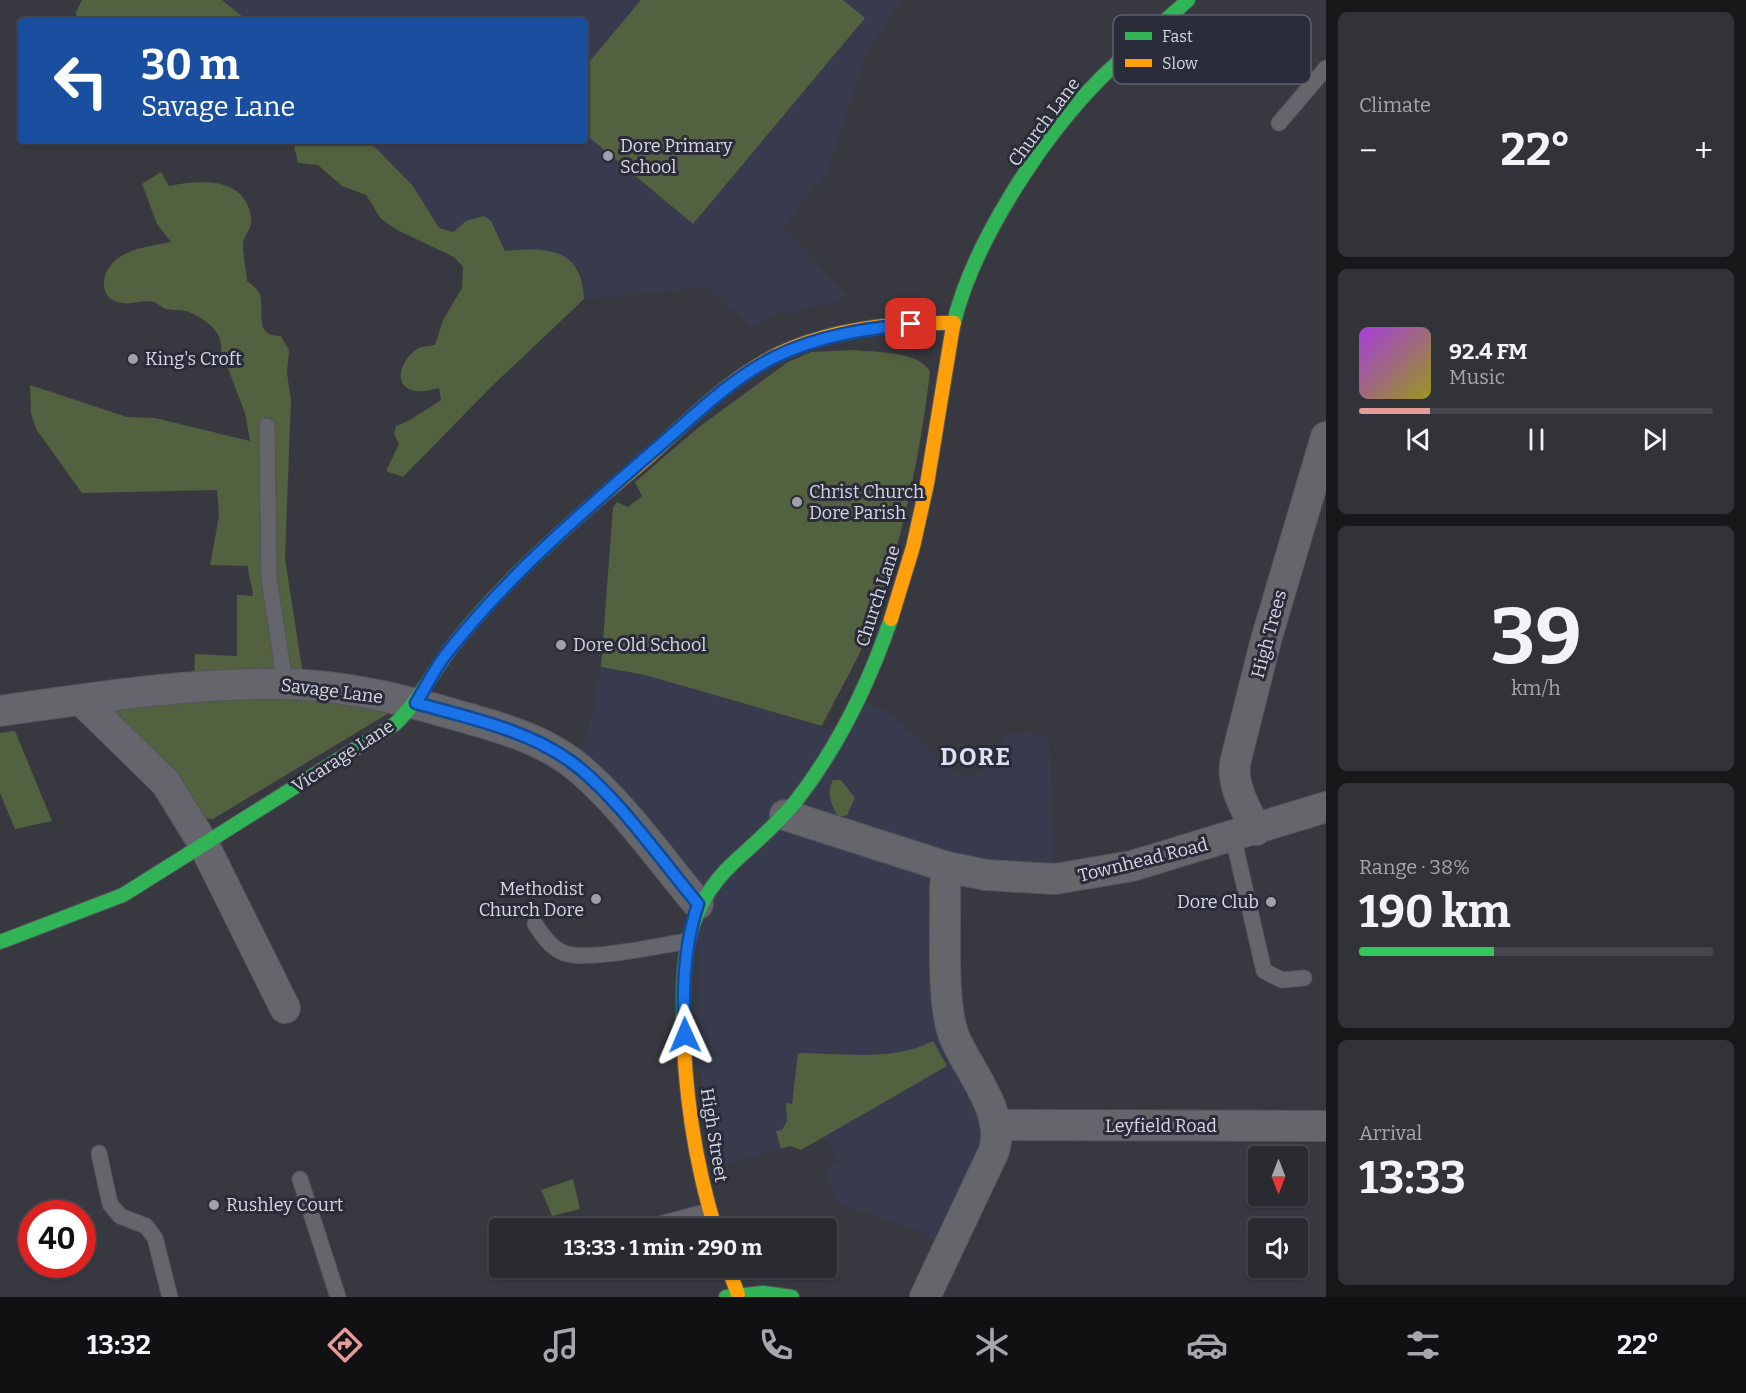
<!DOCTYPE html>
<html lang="en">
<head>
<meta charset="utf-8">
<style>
  :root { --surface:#2a2b30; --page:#323338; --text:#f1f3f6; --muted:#a5a7ab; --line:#46474c; --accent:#e69b98 }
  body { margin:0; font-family:Bitter,serif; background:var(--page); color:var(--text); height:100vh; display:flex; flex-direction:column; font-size:22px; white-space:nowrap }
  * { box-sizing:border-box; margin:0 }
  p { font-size:20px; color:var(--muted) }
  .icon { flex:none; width:33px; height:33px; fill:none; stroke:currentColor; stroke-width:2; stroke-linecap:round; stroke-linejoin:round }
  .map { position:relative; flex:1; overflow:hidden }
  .details { display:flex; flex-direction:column; gap:12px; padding:12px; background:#17181a; width:420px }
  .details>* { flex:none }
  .guide { position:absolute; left:18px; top:18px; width:570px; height:126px; border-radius:6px; box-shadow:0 2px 4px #0004,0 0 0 2px var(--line); background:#1a4fa0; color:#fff; overflow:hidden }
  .needle { width:39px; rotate:180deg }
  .fabs { position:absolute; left:1248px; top:1146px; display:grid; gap:12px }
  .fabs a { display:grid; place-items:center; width:60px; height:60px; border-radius:6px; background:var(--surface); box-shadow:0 2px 4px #0004,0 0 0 2px var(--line); font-size:30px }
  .speed { position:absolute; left:18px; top:1200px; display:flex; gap:12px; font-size:30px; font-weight:700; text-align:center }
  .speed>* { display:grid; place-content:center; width:78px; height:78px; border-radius:50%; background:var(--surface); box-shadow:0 2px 4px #0004,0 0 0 2px var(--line); line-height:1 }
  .speed .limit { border:9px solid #d22; background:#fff; color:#111 }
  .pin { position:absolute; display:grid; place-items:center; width:51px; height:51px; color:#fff; margin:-26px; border-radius:12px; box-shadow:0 3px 9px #0006 }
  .me { position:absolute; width:66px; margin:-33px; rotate:359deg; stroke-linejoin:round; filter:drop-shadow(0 0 4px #0008) }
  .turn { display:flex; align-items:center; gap:21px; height:126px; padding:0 24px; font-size:27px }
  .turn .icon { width:78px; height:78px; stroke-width:2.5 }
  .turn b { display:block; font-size:42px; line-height:51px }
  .big { font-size:45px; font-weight:700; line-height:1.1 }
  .details .tile { flex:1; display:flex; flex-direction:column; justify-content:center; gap:9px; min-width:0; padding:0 21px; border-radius:9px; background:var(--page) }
  .details .dial { align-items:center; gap:0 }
  .dial b { font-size:78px; line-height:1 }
  .song { display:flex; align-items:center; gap:18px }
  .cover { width:72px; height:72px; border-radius:9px; background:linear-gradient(135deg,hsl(280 70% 55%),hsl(60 70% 35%)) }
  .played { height:6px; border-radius:3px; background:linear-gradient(90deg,var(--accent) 20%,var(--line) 20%) }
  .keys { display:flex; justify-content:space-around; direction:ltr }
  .heat { display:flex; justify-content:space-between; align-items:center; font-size:33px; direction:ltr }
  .charge { height:9px; border-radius:4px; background:linear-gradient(90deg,#34c759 38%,var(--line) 0) }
  .trip { position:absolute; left:489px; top:1218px; width:348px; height:60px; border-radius:6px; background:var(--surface); box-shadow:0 2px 4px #0004,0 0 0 2px var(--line); font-weight:700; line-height:60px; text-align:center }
  .dock { display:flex; height:96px; justify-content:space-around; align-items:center; background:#111113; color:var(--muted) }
  .dock .icon { width:42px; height:42px }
  .dock .on { color:var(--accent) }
  .dock b { font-size:27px; color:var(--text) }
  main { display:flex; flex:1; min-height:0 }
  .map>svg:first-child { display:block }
</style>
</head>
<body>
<main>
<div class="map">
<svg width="1326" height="1297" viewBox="0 0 1326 1297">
  <rect width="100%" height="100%" fill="#383940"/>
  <path fill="#383b4e" d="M222 0H902L865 55 827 172 783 226 847 296 834 303 776 314 751 327 707 287 584 299 583 278 578 268 566 257 547 251 526 249 505 251 491 222 466 221 453 232 439 228 413 186 369 141H585V21H248Z
    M601 667 645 675 840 732 858 698 884 710 965 778 981 773 1006 733 1049 735 1055 879 947 867 948 1014 996 1125 947 1247 923 1233 841 1204 825 1170 839 1163 824 1137 801 1150 790 1146 712 1168 699 1050 698 904 581 753 599 693 594 691Z"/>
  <path fill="#52613f" d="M82 0H222L248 21H76V12Z
    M641 0H843L865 18 693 224 585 134V67Z
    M293 141H369L413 186 439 228 453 232 466 221 484 216 491 221 505 251C548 247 582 248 584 299L491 387 403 477 386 471 399 444 394 434 396 426C409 422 428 408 441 400L439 388C430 390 420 393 411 390 391 382 404 357 417 349 422 346 429 346 435 345L443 320 462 288 463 267 454 257 397 230 381 219 366 195 342 186 318 165 298 163Z
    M161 172 169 186C200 180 246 176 251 218 253 229 244 234 243 244 243 255 246 269 247 281 254 286 261 292 261 300 263 318 256 336 281 336L289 350 287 373 291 400 285 559 303 675 194 680 195 654 237 656V595L253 596C253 585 248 578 248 566L210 565 219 516 217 490 82 493 36 429 31 413 30 385 127 417 155 418 250 441 245 413 221 350C224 332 205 319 189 312 182 309 173 311 166 309 162 308 158 303 154 302 140 299 127 308 113 300 106 296 103 289 104 281 109 250 146 247 171 242L157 224 142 184Z
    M855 350C878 353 916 350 930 371 921 452 903 536 876 614 863 652 840 689 822 726L645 675 601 667 613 507 617 502 628 507 642 496 635 482 699 427 788 362 811 352Z
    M214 694 349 698 389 713 213 819 203 818 108 710Z
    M15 731 52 821 15 829 0 793V733Z
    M833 780H841L855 798 847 815 838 817C831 803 826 795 833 780Z
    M933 1041 947 1066 801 1150 790 1146 781 1149 776 1131 782 1130 787 1121 786 1103 792 1104 798 1053C842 1053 893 1062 933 1041Z
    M573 1179 580 1209 552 1216 541 1190Z"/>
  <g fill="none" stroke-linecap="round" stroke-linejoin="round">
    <g stroke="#54555c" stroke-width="17">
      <path id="lane" d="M1279 123 1326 68
        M267 426 269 578 285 684
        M1233 837 1264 971 1282 980 1304 978
        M535 924C542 935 551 948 564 953 587 962 661 945 688 941
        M99 1153 110 1204 120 1216 146 1226 155 1238 170 1297
        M300 1179 338 1297
        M645 1228 709 1211"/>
    </g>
    <g stroke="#54555c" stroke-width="32">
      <path id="street" d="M81 700 166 783 204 845 285 1008
        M0 711C93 698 190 682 285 684 345 685 405 700 463 717 501 728 539 738 571 762 619 799 659 858 698 904
        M785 815 947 867 986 875 1055 879 1132 866 1326 807
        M1256 830C1246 809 1232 787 1235 763L1266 640 1326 437
        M996 1125 1326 1126
        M925 1297 994 1151C1006 1111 968 1071 954 1036 941 1003 946 925 945 888L947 867"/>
    </g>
    <g stroke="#54555c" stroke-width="16">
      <path id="fast" d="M953 326C972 244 1041 139 1099 80 1127 52 1159 27 1188 0
        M0 942 123 895 395 724C420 700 434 669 455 643 491 597 534 556 578 517
        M683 1016C683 956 686 909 731 865 753 844 777 825 796 801 838 747 869 683 891 619
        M726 1297 763 1293 792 1297"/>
    </g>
    <g stroke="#54555c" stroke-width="16">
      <path id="slow" d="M578 517C600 497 624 478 647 458 691 418 736 371 792 348 843 327 899 322 954 323
        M891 619 913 547 927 484 953 326
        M683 1016C684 1088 694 1159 715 1228
        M728 1268 738 1294"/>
    </g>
    <use href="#lane" stroke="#65666c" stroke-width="15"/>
    <use href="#street" stroke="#65666c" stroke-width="30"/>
    <use href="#fast" stroke="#30b455" stroke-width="14"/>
    <use href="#slow" stroke="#ff9f0a" stroke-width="14"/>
  </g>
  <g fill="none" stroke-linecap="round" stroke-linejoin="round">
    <g stroke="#114b97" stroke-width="15">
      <path id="route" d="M685 1035C682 991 684 946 698 904 662 861 614 792 570 761 525 729 469 718 416 703 426 687 435 668 447 653 508 575 585 510 659 446 695 415 732 378 775 357 817 336 865 329 911 324"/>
    </g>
    <use href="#route" stroke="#1a73e8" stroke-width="10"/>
  </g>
  <g fill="#9fa0a9" stroke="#2a2c3a" stroke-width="2">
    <circle cx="608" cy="156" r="6"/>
    <circle cx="133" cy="359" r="6"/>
    <circle cx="797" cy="502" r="6"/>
    <circle cx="561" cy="645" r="6"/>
    <circle cx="596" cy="899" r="6"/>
    <circle cx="1271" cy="902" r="6"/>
    <circle cx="214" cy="1205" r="6"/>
  </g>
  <g text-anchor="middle" stroke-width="6" stroke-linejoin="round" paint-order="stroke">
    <g font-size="18" fill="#d7d8e2" stroke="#2a2c3a">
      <text transform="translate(1044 122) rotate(-53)" y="6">Church Lane</text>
      <text transform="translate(878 596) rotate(-72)" y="6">Church Lane</text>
      <text transform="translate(1269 634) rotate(-75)" y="6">High Trees</text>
      <text transform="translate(332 691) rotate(7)" y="6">Savage Lane</text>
      <text transform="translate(343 756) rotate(-33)" y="6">Vicarage Lane</text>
      <text transform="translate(1143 860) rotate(-14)" y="6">Townhead Road</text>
      <text x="1161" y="1132">Leyfield Road</text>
      <text transform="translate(714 1135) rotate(81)" y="6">High Street</text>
    </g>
    <g font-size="18" fill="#d7d8e2" stroke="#2a2c3a" text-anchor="start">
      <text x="620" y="152">Dore Primary<tspan x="620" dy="21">School</tspan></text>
      <text x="145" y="365">King's Croft</text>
      <text x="809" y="498">Christ Church<tspan x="809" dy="21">Dore Parish</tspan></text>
      <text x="573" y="651">Dore Old School</text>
      <text x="584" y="895" text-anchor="end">Methodist<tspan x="584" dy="21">Church Dore</tspan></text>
      <text x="1259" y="908" text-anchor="end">Dore Club</text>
      <text x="226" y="1211">Rushley Court</text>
    </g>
    <g font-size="24" font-weight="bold" letter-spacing="1.5" fill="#dde0f3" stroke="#2a2c3a">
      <text x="976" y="765">DORE</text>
    </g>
  </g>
  <rect x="1113" y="15" width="198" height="69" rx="9" fill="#2a2c3a" stroke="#5e606c" stroke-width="1.5"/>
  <rect x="1125" y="32" width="27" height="8" fill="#30b455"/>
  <rect x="1125" y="59" width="27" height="8" fill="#ff9f0a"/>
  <g font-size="16" fill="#d7d8e2">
    <text x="1162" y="42">Fast</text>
    <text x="1162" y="69">Slow</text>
  </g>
</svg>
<div class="fabs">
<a><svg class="needle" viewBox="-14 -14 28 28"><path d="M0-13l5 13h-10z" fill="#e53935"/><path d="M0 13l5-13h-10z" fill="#a5a7ab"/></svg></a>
<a><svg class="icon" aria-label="sound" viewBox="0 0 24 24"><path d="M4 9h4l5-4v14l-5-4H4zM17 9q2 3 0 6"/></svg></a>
</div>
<div class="speed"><div class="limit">40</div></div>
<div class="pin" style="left:911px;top:324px;background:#d93025"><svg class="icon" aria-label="arrive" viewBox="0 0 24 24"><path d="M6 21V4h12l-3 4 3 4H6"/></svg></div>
<svg class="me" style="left:685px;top:1035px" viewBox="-20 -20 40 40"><path d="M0-17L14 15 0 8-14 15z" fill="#1a73e8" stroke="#fff" stroke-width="4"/></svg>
<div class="trip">13:33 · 1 min · 290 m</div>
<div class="guide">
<div class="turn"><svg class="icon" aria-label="left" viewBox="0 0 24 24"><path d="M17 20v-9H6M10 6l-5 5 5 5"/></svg><div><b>30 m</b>Savage Lane</div></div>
</div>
</div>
<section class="details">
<div class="tile"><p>Climate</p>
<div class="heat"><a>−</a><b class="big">22°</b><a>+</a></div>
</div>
<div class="tile">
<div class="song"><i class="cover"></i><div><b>92.4 FM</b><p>Music</p></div></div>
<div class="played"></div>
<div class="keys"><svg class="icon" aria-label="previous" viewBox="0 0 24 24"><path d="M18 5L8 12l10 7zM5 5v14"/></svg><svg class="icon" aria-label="pause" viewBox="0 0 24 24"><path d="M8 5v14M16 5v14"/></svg><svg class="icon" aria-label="next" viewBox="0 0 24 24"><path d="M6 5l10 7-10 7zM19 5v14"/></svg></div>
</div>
<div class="tile dial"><b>39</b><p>km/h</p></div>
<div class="tile"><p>Range · 38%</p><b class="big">190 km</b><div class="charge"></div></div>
<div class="tile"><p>Arrival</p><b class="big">13:33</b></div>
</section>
</main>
<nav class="dock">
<b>13:32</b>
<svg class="icon on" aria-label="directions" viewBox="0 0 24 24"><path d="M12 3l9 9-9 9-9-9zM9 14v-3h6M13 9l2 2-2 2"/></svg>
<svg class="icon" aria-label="music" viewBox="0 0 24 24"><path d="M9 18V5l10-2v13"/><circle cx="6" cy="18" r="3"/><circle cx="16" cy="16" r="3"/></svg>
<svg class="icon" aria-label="phone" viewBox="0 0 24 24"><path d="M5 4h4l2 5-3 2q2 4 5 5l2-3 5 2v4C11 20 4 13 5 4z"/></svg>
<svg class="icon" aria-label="climate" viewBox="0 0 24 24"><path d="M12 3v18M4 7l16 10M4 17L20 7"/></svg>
<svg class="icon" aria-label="car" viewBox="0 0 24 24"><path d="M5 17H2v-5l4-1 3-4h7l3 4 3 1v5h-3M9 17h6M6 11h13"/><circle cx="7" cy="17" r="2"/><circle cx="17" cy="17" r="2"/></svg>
<svg class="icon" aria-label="filters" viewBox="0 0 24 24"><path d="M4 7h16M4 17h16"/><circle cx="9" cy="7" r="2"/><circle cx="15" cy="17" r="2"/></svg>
<b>22°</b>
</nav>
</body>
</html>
